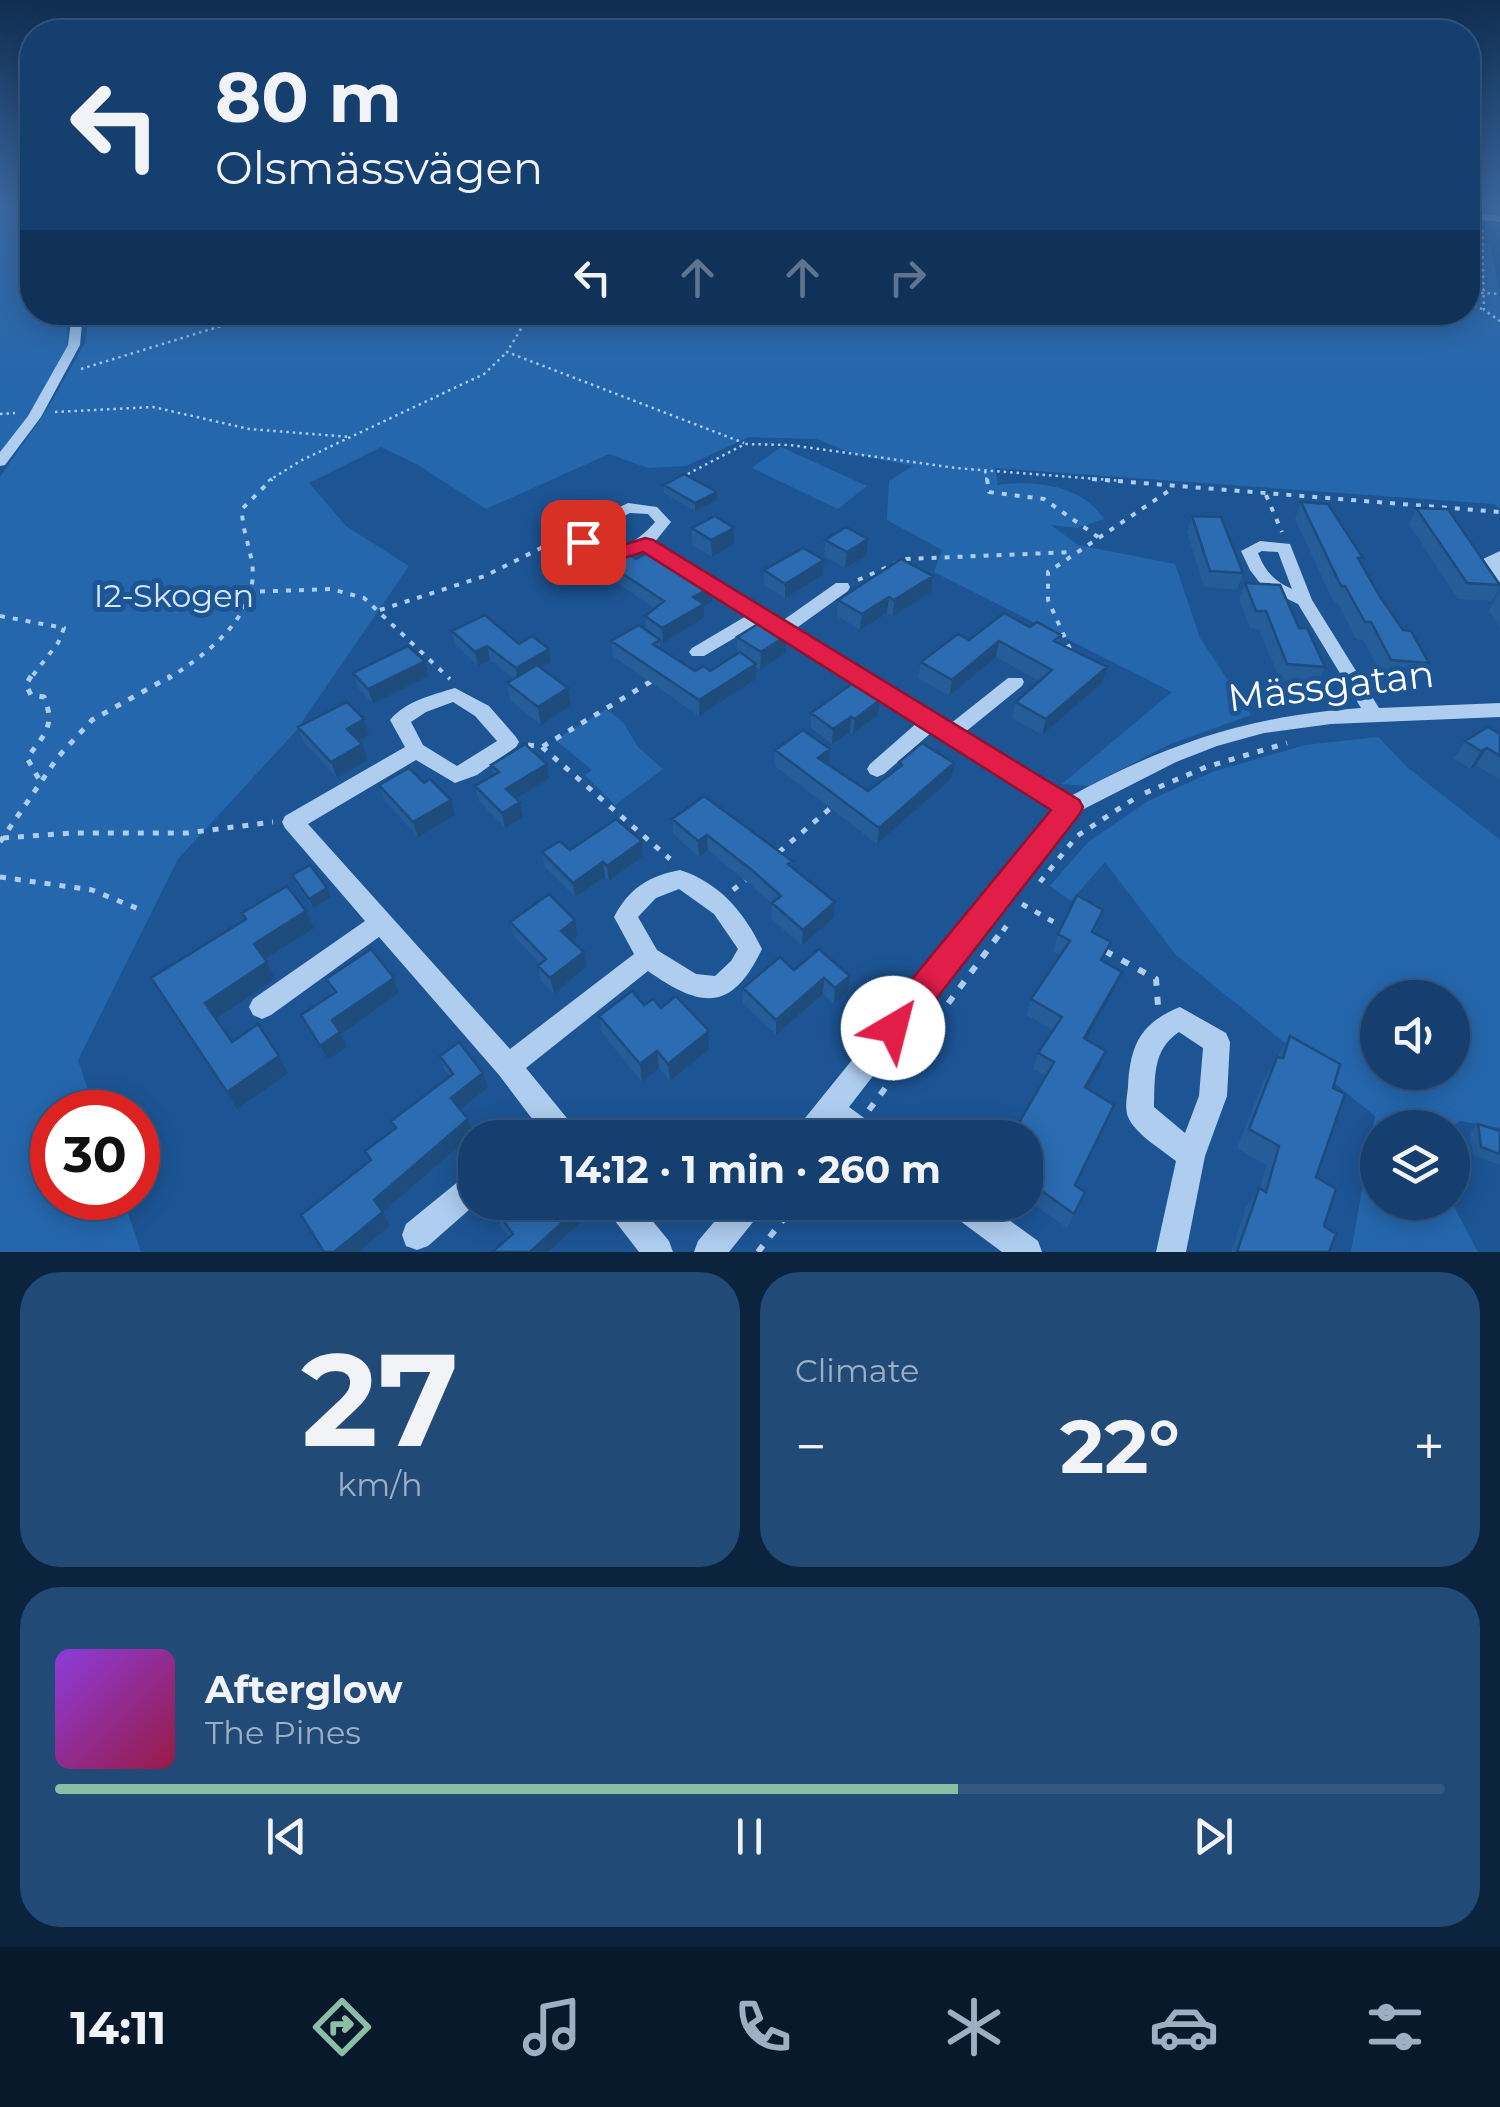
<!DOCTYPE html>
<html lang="en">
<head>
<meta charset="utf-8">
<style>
  :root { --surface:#153f6f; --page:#224a77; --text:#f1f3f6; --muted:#9dafc3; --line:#345882; --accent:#8abfa5 }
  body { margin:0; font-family:Montserrat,sans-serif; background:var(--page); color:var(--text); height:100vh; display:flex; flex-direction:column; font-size:38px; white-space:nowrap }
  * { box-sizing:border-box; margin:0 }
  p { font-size:32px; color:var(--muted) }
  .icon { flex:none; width:55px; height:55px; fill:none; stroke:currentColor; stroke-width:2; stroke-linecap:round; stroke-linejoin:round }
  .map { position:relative; height:1252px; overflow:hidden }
  .drawer { display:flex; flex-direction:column; gap:20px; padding:20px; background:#0c233d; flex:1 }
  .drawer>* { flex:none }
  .hud { position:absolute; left:20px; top:20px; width:1460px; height:305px; border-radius:40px; box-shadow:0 5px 25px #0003,0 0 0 2px var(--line); background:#153f6f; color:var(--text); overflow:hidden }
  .buttons { position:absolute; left:1360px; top:980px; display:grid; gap:20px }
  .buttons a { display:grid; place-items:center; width:110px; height:110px; border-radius:50%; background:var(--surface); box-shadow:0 5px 25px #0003,0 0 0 2px var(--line); font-size:50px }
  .speed { position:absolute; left:30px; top:1090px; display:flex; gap:20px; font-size:50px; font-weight:700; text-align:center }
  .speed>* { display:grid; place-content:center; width:130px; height:130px; border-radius:50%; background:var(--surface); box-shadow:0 5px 25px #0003,0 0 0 2px var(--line); line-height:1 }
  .speed .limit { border:15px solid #d22; background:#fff; color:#111 }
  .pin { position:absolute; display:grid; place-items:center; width:85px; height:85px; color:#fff; margin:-42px; border-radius:20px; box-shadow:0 5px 15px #0006 }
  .me { position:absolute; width:110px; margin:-55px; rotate:37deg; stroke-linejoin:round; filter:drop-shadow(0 0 8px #0008) }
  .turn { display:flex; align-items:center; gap:35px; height:210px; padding:0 30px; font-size:45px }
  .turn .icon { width:130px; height:130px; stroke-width:2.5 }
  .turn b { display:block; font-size:70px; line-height:85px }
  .lanes { display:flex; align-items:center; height:95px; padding:0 30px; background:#0003; justify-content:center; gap:50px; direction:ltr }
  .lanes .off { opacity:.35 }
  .big { font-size:75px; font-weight:700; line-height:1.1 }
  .drawer .card { flex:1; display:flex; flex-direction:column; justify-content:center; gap:15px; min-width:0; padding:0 35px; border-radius:40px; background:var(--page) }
  .drawer .dial { align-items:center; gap:0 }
  .dial b { font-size:130px; line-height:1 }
  .song { display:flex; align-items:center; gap:30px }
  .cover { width:120px; height:120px; border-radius:15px; background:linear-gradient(135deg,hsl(270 70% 55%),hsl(340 70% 35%)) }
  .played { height:10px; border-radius:5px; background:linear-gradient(90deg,var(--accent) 65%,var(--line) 65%) }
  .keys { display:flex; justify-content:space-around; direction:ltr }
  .heat { display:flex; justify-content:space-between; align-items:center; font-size:55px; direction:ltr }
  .drawer .tiles { flex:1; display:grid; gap:20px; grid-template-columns:1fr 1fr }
  .card:last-child { grid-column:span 2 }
  .trip { position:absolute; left:458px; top:1120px; width:585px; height:100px; border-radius:40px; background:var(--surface); box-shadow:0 5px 25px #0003,0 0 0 2px var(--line); font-weight:700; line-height:100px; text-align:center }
  .tabs { display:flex; height:160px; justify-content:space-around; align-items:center; background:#08192c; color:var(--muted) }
  .tabs .icon { width:70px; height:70px }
  .tabs .selected { color:var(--accent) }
  .tabs b { font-size:45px; color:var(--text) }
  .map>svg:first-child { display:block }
</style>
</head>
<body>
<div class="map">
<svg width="1500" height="1252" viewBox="0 0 1500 1252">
  <rect width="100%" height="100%" fill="#1c5494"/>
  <path fill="#2567ad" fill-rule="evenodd" d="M0 205H32V312L68 313 67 346 33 410 0 452Z
    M1468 239 1490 244 1500 294V509L1493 504 995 468 998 485C1033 480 1081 484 1104 519L1077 528 1051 525 1078 545 1175 564 1200 638 1251 715 1168 745 1089 786 1062 784 1172 692 934 572 942 550 887 520 889 481 913 466 854 454 816 439 749 437 686 466 648 468 609 454 486 509 418 465 381 447 309 483 346 526 409 566 295 732 178 859 78 1060 95 1112H52V1198H123L141 1252H0V477L46 411 85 343 89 313 1468 312Z
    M781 447 867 486 838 509 752 468Z
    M606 709 623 722 638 747 663 769 615 805 585 775 592 770 555 740Z
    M1378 737 1408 768 1500 840V1128L1460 1121 1452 1127 1378 1128V1202L1452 1203 1478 1252H1351L1375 1116 1175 954 1105 862 1071 901 1050 886 1088 842 1148 801 1212 772 1305 745ZM1378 998H1452V1072H1378Z"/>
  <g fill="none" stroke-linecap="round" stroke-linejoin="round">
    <path stroke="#aecdef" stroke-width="2.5" stroke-dasharray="2.5 4" stroke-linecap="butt" d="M1482 230 1484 310 1500 321
      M1468 265 1482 267
      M1468 292 1500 294
      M1468 303 1484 310
      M531 312 507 352 744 443
      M659 312 739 321 787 315
      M786 312C860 319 933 333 1005 312
      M81 369 267 312
      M55 412 153 407 249 429 351 437
      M0 414 15 413
      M985 471 987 481
      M682 477 745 444 790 445 956 468 1123 481
      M268 481 302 460 484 374 507 352"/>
    <path stroke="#aecdef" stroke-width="4" stroke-dasharray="5 8" stroke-linecap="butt" d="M987 479 989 492 1044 499 1098 537
      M1092 479 1500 512
      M1266 495 1282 532
      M858 580 906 559 1074 552
      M247 592 331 589 364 598 450 679
      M380 610 485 576 543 547
      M0 616 64 628 58 643 30 679
      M1070 649 1048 600V572L1173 488
      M168 679C205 655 260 616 252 563 249 544 242 529 242 509L272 479"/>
    <path stroke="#aecdef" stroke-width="5" stroke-dasharray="6 9" stroke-linecap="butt" d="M31 676 26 685 31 695 44 697C56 726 44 735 27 758L40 781
      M528 745 542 747 655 679
      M542 747 670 859
      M1145 793 1206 767 1287 743
      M3 838 73 833H187L273 822
      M0 842 58 757 92 720 171 676
      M779 852 833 806
      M0 877 92 890 141 910
      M1040 882 1077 836 1137 797
      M733 890 749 877
      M1022 904 1066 929
      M1003 931 1007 925"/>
    <path stroke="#aecdef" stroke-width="6" stroke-dasharray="8 11" stroke-linecap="butt" d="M1105 951 1156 979 1158 1006
      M869 1110 1004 928
      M758 1252 797 1202"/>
    <path fill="#aecdef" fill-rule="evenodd" d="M1496 205H1500V209L1497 208Z
      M1468 212 1500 216V222L1468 218Z
      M72 312H83L80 345 41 417 5 465 0 466V452L28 416 68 345Z
      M628 503 657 507 671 522 654 543 782 621 836 583H848L850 587 848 591 795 629 950 724 1008 678H1022L1024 682 1022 686 964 733 1069 797C1168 743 1248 716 1361 708L1298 604 1263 587 1250 570 1241 551 1260 541 1290 544 1312 600 1379 708 1500 703V717L1331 724 1264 733 1217 746 1176 762 1076 813 849 1107 878 1128 882 1138H844L832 1128 825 1138H793L797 1128 1055 809 932 732 884 774 877 777 870 774 867 769 870 764 918 722 760 623 704 656H692L689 652 692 648 748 615 643 550C614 560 591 568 573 536L579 527ZM630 513 648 514 655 522C639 541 607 564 589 536L590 533ZM1262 551 1278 552 1292 589C1274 581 1265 571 1258 553Z
      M1500 551V583L1494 582 1483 559Z
      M455 688 489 706 516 737 519 742 516 747 477 775 455 783 416 760 308 824 510 1049 634 954 614 917C629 888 649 876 680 870 720 883 744 912 762 949 732 1012 702 1009 648 971L526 1068 575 1128 579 1138H519L523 1128 533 1120 499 1075 379 937 271 1015 262 1019 253 1015 249 1007 253 999 365 921 285 828 282 822 285 816 405 747 390 720C406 701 432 695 455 688ZM453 702 475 716 497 741 457 766 423 745 411 722 426 712ZM679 889 714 914 738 949 731 961 715 976 696 974 657 950 638 917 656 898Z
      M1180 1007 1226 1033 1230 1042 1227 1096 1205 1156 1186 1252H1156L1176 1161C1162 1150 1137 1135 1129 1119 1124 1110 1127 1097 1128 1087 1130 1046 1140 1023 1180 1007ZM1179 1032 1203 1048 1199 1096 1185 1133 1154 1107C1155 1078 1152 1050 1179 1032Z
      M475 1172V1202H478L428 1246 417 1250 406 1246 402 1235 406 1224 465 1176Z
      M604 1202H637L669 1241 673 1252H639L608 1212Z
      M731 1202H765L761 1212 729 1252H694L698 1241Z
      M944 1202H984L1038 1241 1042 1252H1002L948 1212Z"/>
  </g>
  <path fill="#255d99" d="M664 485 717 500 695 511 664 493Z
    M1301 502 1363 558 1361 563 1379 595 1403 630 1429 663 1419 680 1383 677 1363 640 1356 639 1338 603H1334L1295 519Z
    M1416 508 1500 583V587L1492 601 1458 599 1409 524Z
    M1192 516 1243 573 1237 590 1204 587 1187 532Z
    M692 528 734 544 712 557 692 545Z
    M542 540 599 549 601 564 575 577 544 555Z
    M825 540 866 556 845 568 824 556Z
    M636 559 712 587V602L704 606V618L663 643 660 640V649L695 671H710L737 654V637L786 636V653L760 670 756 667V679L699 716 613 656 611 641 646 630 645 616 654 608 604 574 602 560Z
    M824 560 823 575 785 598 764 585V570Z
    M933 576 931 592 893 616 887 613 860 630 837 616 838 600Z
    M1245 583 1299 628 1325 667 1317 684 1280 681 1259 629 1250 628 1239 600Z
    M1498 594H1500V628L1489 611Z
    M1030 627 1061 635 1059 643 1107 667 1102 683 1042 735 1012 718 1016 702 1039 681 996 657 949 696 918 678 921 662 969 640Z
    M452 631 549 649 551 662 542 668 568 688 571 706 541 725 510 700 507 683 514 679 490 660 478 666 455 644Z
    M425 661 429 676 373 704 358 688 353 673Z
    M880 700 878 715 853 734 850 732 832 744 811 728V713Z
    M364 719 369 735 359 740 362 744 368 760 337 778 304 743 298 727Z
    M1500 734V780L1476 765 1470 769 1454 758 1465 741Z
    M775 750 868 791 898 768 899 762 951 779 877 844 775 766Z
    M491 765 549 778 516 799 520 802 523 817 505 828 479 801 475 786 494 775Z
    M424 783 451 800 455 815 418 837 384 800 379 785Z
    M672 819 792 861 791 867 835 902 834 918 802 945 771 919 772 904 753 887 708 850 699 857 673 834Z
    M642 841 643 856 609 881 605 877 575 897 545 867 542 852Z
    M292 875 331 897 313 908 296 884Z
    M575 920 578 935 571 940 584 952 586 967 554 994 541 981 538 966 540 964 514 937 510 922Z
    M1098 926 1094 933 1104 962 1122 972 1115 988 1086 1039 1100 1067 1087 1088 1114 1105 1075 1185 1085 1192 1067 1228 1025 1198V1168L1027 1163 1025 1162V1138H1012L1046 1076 1033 1069 1038 1053 1053 1030 1026 1015 1031 999 1061 955 1053 951 1058 934Z
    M794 970 850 976 848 991 834 1004 823 994 776 1035 743 1003V988Z
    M394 978 399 993 341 1034 347 1047 328 1060 308 1030 301 1015 333 994 326 979Z
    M644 1005 661 1008 709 1031V1049L670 1081 659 1068 642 1082 602 1033 599 1016Z
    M1290 1036 1333 1088 1316 1177 1324 1226 1329 1252H1231L1246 1207 1260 1188 1266 1165 1237 1148 1265 1077Z
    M440 1056 483 1073 488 1088 460 1109 468 1119 473 1134 383 1212 390 1226 358 1252H324L370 1161 365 1151 394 1129 391 1121 450 1076 445 1071Z
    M1478 1124 1500 1131V1165L1473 1155 1470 1133Z
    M496 1211 580 1223 548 1252H492L509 1237 500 1225Z"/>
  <path fill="#1e4c7d" d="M717 492V500L695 511V503Z
    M734 528V544L712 557 711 540Z
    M868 539 866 556 845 568 847 552Z
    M599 549 601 564 575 577 574 562Z
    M824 560 823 575 785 598V584Z
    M933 576 931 592 893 616 894 600Z
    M712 587V602L704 606V618L663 643 662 628 693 597Z
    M889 597 887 613 860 630 862 614Z
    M786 636V653L760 670 761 652Z
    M999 641 996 657 949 696 952 680Z
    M487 646 490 660 478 666 475 652Z
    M549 649 551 662 518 682 516 668Z
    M425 661 429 676 373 704 368 689Z
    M756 664V679L699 716V700Z
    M1107 667 1102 683 1042 735 1046 719Z
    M568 688 571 706 541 725 538 707Z
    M880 700 878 715 853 734 855 719Z
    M851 717 850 732 832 744 833 729Z
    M364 719 369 735 352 744 347 729Z
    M362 744 368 760 337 778 331 762Z
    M1487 748 1476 765 1470 769 1481 751Z
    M830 749 829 765 818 758Z
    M954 763 951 779 877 844 879 828Z
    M547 764 549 778 509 803 506 789Z
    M451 800 455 815 418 837 413 822Z
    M520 802 523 817 505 828 502 813Z
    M707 835 708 850 699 857 698 841Z
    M642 841 643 856 609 881 607 866Z
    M603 862 605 877 575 897 573 883Z
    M327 888 331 897 313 908 309 899Z
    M835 902 834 918 802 945 803 930Z
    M306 911 314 928 262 961 254 944Z
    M575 920 578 935 564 946 561 931Z
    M584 952 586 967 554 994 550 978Z
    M267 962 275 979 215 1019 205 1003Z
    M1122 972 1115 988 1078 1054 1084 1038Z
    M850 976 848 991 834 1004 835 988Z
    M394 978 399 993 341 1034 347 1047 328 1060 320 1046 332 1020Z
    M824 978 823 994 776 1035V1020Z
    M709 1031V1049L670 1081 668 1064Z
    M657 1051 659 1068 642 1082 640 1064Z
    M1106 1051 1100 1067 1078 1103 1085 1087Z
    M279 1056 288 1073 237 1109 227 1092Z
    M483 1073 488 1088 456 1112 451 1098Z
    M468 1119 473 1134 383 1212 390 1226 358 1252H334L374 1200Z
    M577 1209 580 1223 548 1252H530Z"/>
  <path fill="#2b6cb2" stroke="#1e4c7d" stroke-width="2.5" d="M684 474 717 492 695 503 664 485Z
    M1301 502 1328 504 1363 558H1358L1379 595 1403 630 1411 631 1429 663 1391 660 1371 622H1365L1345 586H1341Z
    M1416 508 1448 509 1500 585 1467 583Z
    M715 516 734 528 711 540 692 528Z
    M1192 516 1221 517 1243 573 1210 571Z
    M567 527 599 549 574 562 542 540Z
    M846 527 868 539 847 552 825 540Z
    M803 548 824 560 785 584 764 570Z
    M621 549 636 559 652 550 712 587 693 597 704 604 662 628 645 616 664 601 602 560Z
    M901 559 933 576 894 600 889 597 862 614 838 600Z
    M1245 583 1280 585 1299 628H1307L1325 667 1287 664 1266 611H1256Z
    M1004 613 1030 627 1037 622 1061 635 1054 641 1107 667 1046 719 1016 702 1052 670 999 641 952 680 921 662 958 634 969 640Z
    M485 615 519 644 532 636 549 649 516 668 487 646 475 652 452 631Z
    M763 621 786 636 761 652 737 637Z
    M639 625 660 640 653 644 695 671 704 666 710 671 740 652 756 664 699 700 611 641Z
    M408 646 425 661 368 689 353 673Z
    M537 665 568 688 538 707 507 683Z
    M853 683 880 700 855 719 851 717 833 729 811 713Z
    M347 702 364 719 347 729 362 744 331 762 298 727Z
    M1488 727 1500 734V756L1487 748 1481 751 1465 741Z
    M803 730 830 749 818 758 868 791 902 765 899 762 922 743 954 763 879 828 775 750Z
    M525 744 547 764 506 789 520 802 502 813 475 786 499 772 491 765Z
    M409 768 424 783 430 779 451 800 413 822 379 785Z
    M704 796 792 861 788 864 835 902 803 930 772 903 781 896 753 871 707 835 698 841 672 819Z
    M616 819 642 841 607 866 603 862 573 883 542 852 560 841 570 850Z
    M310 865 327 888 309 899 292 875Z
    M287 886 306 911 254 944 267 962 205 1003 232 1042 258 1024 279 1056 227 1092 151 978 246 919 242 913Z
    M549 894 575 920 561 931 584 952 550 978 538 966 546 959 510 922Z
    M1077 895 1103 910 1092 932 1111 942 1101 960 1122 972 1084 1038 1106 1051 1085 1087 1114 1105 1075 1185 1085 1192 1074 1214 1025 1179V1168L1034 1149 1025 1143V1138H1016L1012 1135 1054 1062 1038 1053 1062 1017 1031 999 1070 941 1058 934Z
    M371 949 394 978 332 1020 340 1032 320 1046 301 1015 336 992 326 979Z
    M819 949 850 976 835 988 824 978 776 1020 743 988 780 957 794 970Z
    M632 991 644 1005 653 999 661 1008 676 996 709 1031 668 1064 657 1051 640 1064 599 1016Z
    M1290 1036 1340 1064 1333 1088 1345 1094 1316 1177 1336 1189 1324 1226 1336 1234 1329 1252H1237L1259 1188 1266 1192 1279 1146 1249 1129 1277 1057 1283 1058Z
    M459 1042 483 1073 451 1098 468 1119 374 1200 383 1212 334 1252H324L301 1215 371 1160 365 1151 396 1128 391 1121 453 1074 440 1056Z
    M1478 1124 1500 1131V1154L1481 1147Z
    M506 1202H572L577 1209 530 1252H492L513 1234 496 1211Z"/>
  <linearGradient id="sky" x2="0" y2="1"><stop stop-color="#0f2e51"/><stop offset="0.54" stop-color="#3a679f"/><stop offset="1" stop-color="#3a679f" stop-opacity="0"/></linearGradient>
  <rect width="1500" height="381" fill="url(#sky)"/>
  <path fill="#e11d48" stroke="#92132f" stroke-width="2.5" d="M583 536 611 549 645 538 653 540 1079 800 1083 807 1079 815 905 1039 893 1044 881 1039 876 1028 881 1017 1051 810 643 552C615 562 595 567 572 542Z"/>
  <g text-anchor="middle" stroke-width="10" stroke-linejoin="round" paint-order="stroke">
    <g font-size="32" fill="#d4e7fb" stroke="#1c5494">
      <text x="174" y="607">I2-Skogen</text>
    </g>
    <g font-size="38" fill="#fff" stroke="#1c5494">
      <text transform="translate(1331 686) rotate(-7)" y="13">Mässgatan</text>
    </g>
  </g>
</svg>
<div class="buttons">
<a><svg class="icon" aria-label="sound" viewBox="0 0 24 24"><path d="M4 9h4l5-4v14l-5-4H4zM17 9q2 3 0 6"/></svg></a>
<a><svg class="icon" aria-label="layers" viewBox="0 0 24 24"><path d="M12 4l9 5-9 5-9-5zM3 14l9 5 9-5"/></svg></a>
</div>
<div class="speed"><div class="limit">30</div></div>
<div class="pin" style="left:583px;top:542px;background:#d93025"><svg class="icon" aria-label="arrive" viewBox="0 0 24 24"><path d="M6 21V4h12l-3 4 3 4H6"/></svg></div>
<svg class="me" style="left:893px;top:1028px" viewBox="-20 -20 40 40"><circle r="19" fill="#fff"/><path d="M0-13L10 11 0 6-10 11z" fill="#e11d48"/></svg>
<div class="trip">14:12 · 1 min · 260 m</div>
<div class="hud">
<div class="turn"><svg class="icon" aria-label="left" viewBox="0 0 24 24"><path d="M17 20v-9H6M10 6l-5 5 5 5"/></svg><div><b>80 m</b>Olsmässvägen</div></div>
<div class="lanes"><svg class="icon" aria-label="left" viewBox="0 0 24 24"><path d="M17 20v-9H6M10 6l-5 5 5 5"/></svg><svg class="icon off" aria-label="ahead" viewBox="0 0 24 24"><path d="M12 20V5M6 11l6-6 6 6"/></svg><svg class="icon off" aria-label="ahead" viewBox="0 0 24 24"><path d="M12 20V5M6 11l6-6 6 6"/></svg><svg class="icon off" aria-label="right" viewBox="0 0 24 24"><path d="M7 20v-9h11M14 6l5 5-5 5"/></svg></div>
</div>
</div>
<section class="drawer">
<div class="tiles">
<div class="card dial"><b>27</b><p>km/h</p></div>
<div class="card"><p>Climate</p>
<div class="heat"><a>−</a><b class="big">22°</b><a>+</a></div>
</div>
<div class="card">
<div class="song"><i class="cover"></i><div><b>Afterglow</b><p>The Pines</p></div></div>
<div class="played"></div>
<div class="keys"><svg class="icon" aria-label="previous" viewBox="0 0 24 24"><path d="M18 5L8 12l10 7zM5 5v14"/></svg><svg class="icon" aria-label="pause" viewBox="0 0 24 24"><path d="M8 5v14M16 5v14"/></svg><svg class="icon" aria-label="next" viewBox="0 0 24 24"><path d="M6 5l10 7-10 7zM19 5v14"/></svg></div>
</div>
</div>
</section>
<nav class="tabs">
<b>14:11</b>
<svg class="icon selected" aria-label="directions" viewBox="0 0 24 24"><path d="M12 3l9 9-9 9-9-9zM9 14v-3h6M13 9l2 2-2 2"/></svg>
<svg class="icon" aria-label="music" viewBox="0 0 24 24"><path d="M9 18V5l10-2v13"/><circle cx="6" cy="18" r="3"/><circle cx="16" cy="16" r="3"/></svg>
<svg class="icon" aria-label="phone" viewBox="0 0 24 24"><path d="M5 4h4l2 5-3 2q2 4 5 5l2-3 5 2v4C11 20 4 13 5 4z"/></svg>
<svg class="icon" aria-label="climate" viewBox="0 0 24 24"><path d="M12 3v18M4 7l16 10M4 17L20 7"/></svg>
<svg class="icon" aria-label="car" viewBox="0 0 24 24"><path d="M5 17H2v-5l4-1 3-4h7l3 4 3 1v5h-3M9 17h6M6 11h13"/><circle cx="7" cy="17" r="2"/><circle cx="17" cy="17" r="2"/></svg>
<svg class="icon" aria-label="filters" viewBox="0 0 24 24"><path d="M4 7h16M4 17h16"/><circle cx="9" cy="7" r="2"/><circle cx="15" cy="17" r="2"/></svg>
</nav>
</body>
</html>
